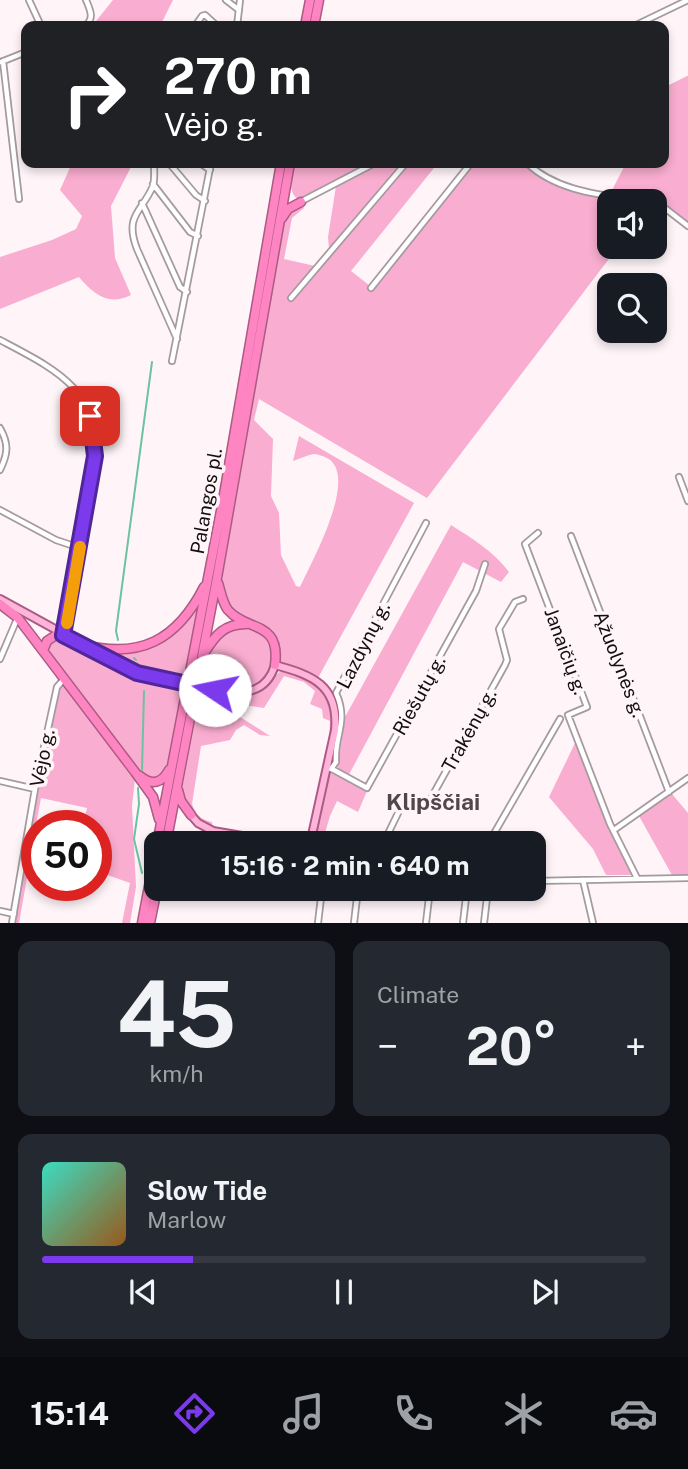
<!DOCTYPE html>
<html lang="en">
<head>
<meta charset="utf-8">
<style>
  :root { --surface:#171b24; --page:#242831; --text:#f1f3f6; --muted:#9ea1a6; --line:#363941; --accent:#7c3aed }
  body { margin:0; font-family:"Public Sans",sans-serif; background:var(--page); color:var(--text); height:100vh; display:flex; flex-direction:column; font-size:26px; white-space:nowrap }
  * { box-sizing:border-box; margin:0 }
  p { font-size:23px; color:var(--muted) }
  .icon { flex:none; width:38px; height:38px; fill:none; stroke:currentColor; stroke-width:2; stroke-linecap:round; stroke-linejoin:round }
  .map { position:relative; height:923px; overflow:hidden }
  .panel { display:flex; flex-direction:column; gap:18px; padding:18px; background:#0d0f14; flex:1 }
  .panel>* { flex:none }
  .guide { position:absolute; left:21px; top:21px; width:648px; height:147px; border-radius:14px; box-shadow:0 4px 10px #0003; background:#202124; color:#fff; overflow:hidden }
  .tools { position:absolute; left:597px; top:189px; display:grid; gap:14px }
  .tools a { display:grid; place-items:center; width:70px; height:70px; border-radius:14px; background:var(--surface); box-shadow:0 4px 10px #0003; font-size:35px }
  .speed { position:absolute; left:21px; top:810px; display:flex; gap:14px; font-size:35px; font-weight:700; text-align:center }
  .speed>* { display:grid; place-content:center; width:91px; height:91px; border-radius:50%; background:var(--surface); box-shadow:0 4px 10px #0003; line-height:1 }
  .speed .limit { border:10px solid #d22; background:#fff; color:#111 }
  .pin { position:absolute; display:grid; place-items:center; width:60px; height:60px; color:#fff; margin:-30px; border-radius:14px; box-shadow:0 4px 10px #0006 }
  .me { position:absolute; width:77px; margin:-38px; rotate:281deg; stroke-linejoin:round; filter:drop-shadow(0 0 5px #0008) }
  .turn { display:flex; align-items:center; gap:24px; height:147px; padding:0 28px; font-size:32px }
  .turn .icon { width:91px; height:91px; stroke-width:2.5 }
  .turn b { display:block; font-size:49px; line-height:60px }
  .big { font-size:52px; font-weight:700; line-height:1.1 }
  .panel .card { flex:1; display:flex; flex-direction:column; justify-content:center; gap:10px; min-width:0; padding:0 24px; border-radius:14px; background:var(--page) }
  .panel .dial { align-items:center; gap:0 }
  .dial b { font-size:91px; line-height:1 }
  .song { display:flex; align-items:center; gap:21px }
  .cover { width:84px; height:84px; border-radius:10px; background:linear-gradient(135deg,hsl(170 70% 55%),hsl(30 70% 35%)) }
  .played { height:7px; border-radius:4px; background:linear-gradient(90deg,var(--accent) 25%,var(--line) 25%) }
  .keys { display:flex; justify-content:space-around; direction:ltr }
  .heat { display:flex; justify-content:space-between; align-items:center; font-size:38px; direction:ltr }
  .panel .tiles { flex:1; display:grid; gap:18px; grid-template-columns:1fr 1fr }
  .card:last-child { grid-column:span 2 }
  .trip { position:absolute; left:144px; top:831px; width:402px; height:70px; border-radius:14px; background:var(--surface); box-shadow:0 4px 10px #0003; font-weight:700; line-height:70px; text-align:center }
  .tab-bar { display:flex; height:112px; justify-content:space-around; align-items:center; background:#090b0e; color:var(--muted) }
  .tab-bar .icon { width:49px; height:49px }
  .tab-bar .current { color:var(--accent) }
  .tab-bar b { font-size:32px; color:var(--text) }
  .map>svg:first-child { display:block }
</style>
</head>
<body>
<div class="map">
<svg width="688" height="923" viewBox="0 0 688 923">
  <rect width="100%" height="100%" fill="#fff5f9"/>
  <path fill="#f9add0" d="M113 0H173L160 26H92Z
    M687 76H688V223L654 201 610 194 626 163H663V88Z
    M72 163H131L130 169 111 206 115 258 131 295C109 306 94 295 79 277L0 309V257L52 240 76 229 82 216 60 190Z
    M295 163H370L298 199C286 191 293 175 295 163Z
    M380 163H438L351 271 374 289 473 163H525C545 182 569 189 596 196L597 199 621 201H609V247H618L427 498 259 399 254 420 273 439 271 496 279 513 281 555 296 586 300 587C311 563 362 472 325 457 322 456 317 454 314 454 307 455 299 459 293 461L299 436 414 503 318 678 300 669 282 664C279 658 280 649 276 643 257 621 219 619 222 579L285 217 287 213 302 204 304 208 292 218 284 259 315 266 329 249 328 237 336 186Z
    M451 525C473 539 493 551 509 572L501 582 463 562 346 780 367 791 358 812 337 801 330 816 322 843H314L328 772 338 766 345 717Z
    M200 600 184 680C153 674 127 665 99 651L117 652 171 635 194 613Z
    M244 625C250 628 259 630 264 634 280 648 274 678 257 687 241 695 218 687 202 684 209 651 209 635 244 625Z
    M62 637 137 675 183 687 166 769 157 780 145 778 136 769 50 655 49 645 51 641Z
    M283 670C337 686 338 706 326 758L324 756 329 742 330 721 323 718 322 709 310 704 315 691 304 682 284 676 264 708 237 704V715L270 736 260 735 244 725 236 730 230 740 201 746 192 804C195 814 201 820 212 822L213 829 197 819 181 795 201 691C222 694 249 702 267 686 273 680 276 673 283 670Z
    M62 685 67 689 135 779 132 806 136 887 130 923H122L130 883 96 871V826H83L87 808 41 798 32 846 37 848V851L32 850 19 923H14L35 798 59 687Z
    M576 741 612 834 633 875H606L593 849 549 797Z
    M672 794 688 813V875H672L639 816Z"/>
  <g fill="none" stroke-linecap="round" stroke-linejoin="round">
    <path stroke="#6cc39f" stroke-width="2" d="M118 640 116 631 152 362
      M134 658 136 660
      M142 770 144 691
      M138 788 139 804 134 839 142 873"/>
    <g stroke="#a59a9f" stroke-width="8">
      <path id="minor" d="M29 0 41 26
        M226 0 239 10
        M85 26C95 18 90 10 86 0
        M195 26 202 16 205 15 217 26
        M237 26 240 0
        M634 26 688 0
        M3 61 19 199
        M1 62 26 52
        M154 163C154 170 155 179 153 186 142 212 124 215 137 249L177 339
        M169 163 196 195 205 201
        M200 163 210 170
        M527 163C556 191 601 195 640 201
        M153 184 190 232 198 236
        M302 201 375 163
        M142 203 180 287 187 292
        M654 204 666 209 688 226
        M371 288 471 163
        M291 298 406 163
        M0 340C55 369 104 391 94 464L63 635
        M172 361 211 163
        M0 428C9 444 8 454 0 470
        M679 477 688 501
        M0 510 56 540 80 548
        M538 533 525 544 587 707 568 715 610 824 637 878
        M571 536 669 792
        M0 659 17 619
        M331 769 336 762C334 735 349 722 336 693L426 523
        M332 769 367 788 476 591 485 564
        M0 781 35 789
        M614 830 688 778
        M383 844 400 809 425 804 430 800 505 665 507 660 499 629 515 602 523 599
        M488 844 560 719
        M583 880 593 923
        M534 881 688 878
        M230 891 247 889
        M0 911 14 914
        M12 923 35 789 57 687 64 679
        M318 923 322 889
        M354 923 358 889
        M426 923 430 889
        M463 923 467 889
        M484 923 488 889"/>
    </g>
    <g stroke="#ac5b84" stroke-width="10">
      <path id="major" d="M0 599 124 667 169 680
        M215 690C242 694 266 695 275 665 312 675 339 685 335 730L310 844
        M191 815 198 823 213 831 290 844"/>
    </g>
    <g stroke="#ac5b84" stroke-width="11">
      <path id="highway" d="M305 26 310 0
        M314 26 319 0
        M282 218 288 209 301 202
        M218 583C221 592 222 602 228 610 247 632 281 620 275 665
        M0 604 18 618 135 772 153 797 159 819
        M81 644C140 660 177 640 204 587
        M43 651 47 641 59 633
        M205 652C216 634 225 624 246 624
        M140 776C152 786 162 783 169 770
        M178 790 181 801 191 815
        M157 844 223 500 281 163
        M166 844 217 578 290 163
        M142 923 156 849
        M150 923 157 889"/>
    </g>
    <use href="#minor" stroke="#fff" stroke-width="4.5"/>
    <use href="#major" stroke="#ffb5da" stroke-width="6"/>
    <use href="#highway" stroke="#ff84c2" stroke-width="8"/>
    <g stroke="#ac5b84" stroke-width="10" stroke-linecap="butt">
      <path id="major-bridge" d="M169 680 215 690"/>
    </g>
    <use href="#major-bridge" stroke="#ffb5da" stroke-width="6"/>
  </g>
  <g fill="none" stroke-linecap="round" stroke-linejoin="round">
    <g stroke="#51269a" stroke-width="18">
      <path id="route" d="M90 416 95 456 63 635 137 673 215 690"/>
    </g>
    <use href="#route" stroke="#7c3aed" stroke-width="12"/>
    <path stroke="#f59e0b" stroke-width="12" d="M67 623 80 547"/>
  </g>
  <g text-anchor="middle" stroke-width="7" stroke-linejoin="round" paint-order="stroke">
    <g font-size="19" fill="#130f10" stroke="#fff5f9">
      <text transform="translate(206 501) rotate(-80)" y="7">Palangos pl.</text>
      <text transform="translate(363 645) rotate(-63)" y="7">Lazdynų g.</text>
      <text transform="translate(566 651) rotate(70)" y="7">Janaičių g.</text>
      <text transform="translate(620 664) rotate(69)" y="7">Ąžuolynės g.</text>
      <text transform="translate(419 695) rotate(-61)" y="7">Riešutų g.</text>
      <text transform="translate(469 730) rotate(-61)" y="7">Trakėnų g.</text>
      <text transform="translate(42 758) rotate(-78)" y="7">Vėjo g.</text>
    </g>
    <g font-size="23" font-weight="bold" fill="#51474b" stroke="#fff5f9">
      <text x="433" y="810">Klipščiai</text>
    </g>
  </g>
</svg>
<div class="tools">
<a><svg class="icon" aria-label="sound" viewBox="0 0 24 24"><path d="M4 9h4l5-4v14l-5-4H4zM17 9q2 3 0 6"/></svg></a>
<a><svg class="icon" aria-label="search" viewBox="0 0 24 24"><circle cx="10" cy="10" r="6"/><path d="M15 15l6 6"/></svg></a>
</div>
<div class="speed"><div class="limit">50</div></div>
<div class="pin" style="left:90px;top:416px;background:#d93025"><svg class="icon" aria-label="arrive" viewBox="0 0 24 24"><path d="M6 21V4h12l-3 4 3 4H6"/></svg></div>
<svg class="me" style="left:215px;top:690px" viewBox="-20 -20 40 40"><circle r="19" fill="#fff"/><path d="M0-13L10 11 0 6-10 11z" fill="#7c3aed"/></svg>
<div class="trip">15:16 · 2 min · 640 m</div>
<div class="guide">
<div class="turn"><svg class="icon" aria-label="right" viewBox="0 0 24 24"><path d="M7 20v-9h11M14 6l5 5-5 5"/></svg><div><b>270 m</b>Vėjo g.</div></div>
</div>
</div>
<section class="panel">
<div class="tiles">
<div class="card dial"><b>45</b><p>km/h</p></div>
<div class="card"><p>Climate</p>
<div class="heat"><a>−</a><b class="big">20°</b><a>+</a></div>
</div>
<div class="card">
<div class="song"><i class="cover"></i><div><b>Slow Tide</b><p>Marlow</p></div></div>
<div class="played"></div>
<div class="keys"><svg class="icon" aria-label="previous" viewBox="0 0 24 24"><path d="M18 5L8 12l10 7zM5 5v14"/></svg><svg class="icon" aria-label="pause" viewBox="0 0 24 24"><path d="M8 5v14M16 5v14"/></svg><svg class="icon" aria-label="next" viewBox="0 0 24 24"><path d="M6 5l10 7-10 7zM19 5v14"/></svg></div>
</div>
</div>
</section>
<nav class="tab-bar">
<b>15:14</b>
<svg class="icon current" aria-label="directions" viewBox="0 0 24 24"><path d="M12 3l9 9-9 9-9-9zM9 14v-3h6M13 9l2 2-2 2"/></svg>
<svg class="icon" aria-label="music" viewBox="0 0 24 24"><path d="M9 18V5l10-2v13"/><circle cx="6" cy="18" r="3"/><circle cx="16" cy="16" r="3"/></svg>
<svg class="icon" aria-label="phone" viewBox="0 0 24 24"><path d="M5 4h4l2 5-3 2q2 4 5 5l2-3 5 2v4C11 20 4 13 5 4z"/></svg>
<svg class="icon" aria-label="climate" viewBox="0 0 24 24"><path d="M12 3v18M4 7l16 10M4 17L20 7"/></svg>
<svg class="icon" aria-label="car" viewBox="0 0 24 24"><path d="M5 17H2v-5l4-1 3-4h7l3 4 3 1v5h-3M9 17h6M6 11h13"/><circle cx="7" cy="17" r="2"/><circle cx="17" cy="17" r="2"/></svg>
</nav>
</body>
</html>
